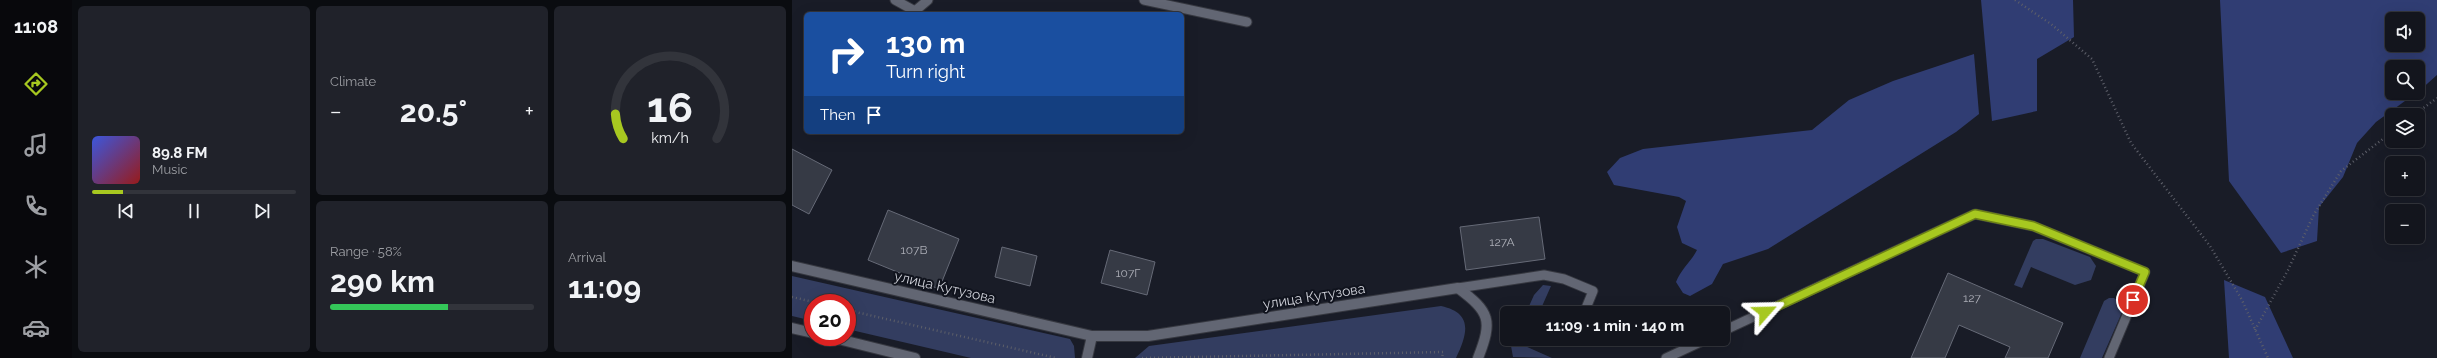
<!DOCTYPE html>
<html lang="en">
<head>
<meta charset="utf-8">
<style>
  :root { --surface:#13151d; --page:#20222a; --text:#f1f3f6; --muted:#9d9fa4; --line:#32343b; --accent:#a7c820 }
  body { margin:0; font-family:Raleway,sans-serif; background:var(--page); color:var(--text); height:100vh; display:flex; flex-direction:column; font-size:15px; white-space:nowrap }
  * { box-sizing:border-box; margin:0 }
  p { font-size:13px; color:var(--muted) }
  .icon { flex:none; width:22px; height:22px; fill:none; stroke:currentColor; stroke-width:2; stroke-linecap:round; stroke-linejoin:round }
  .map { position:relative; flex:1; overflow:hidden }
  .drawer { display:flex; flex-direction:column; gap:6px; padding:6px; background:#0a0c10; width:720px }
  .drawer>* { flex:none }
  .hud { position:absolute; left:12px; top:12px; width:380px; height:122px; border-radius:6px; box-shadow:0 4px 16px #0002,0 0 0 1px var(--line); background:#1a4fa0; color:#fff; overflow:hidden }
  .buttons { position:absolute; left:1593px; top:12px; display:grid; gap:8px }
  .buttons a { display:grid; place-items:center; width:40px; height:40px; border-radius:6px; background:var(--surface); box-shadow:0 4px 16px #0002,0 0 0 1px var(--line); font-size:20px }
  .speed { position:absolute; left:12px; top:294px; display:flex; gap:8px; font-size:20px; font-weight:700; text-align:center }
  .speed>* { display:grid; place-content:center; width:52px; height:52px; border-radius:50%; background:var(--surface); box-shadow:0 4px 16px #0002,0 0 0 1px var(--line); line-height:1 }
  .speed .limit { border:6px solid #d22; background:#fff; color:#111 }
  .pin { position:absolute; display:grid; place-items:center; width:34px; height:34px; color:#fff; margin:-17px; border:2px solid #fff; border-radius:50%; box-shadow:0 1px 4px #0007 }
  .me { position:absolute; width:44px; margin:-22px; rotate:65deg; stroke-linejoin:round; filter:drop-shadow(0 0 3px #0008) }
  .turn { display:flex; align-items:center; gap:14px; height:84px; padding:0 16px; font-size:18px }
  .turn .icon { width:52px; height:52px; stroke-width:2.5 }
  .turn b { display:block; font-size:28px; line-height:34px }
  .then { display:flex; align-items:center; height:38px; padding:0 16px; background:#0003; gap:8px; font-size:15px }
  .big { font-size:30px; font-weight:700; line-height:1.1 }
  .drawer .widget { flex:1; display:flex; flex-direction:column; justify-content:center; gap:6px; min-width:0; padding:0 14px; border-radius:6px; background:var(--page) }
  .drawer .dial { align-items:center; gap:0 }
  .dial svg { height:104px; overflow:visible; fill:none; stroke:var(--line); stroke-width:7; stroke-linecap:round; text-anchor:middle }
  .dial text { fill:var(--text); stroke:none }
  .song { display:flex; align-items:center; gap:12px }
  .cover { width:48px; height:48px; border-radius:6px; background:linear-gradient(135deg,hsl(230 70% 55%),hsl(0 70% 35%)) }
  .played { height:4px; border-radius:2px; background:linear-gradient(90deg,var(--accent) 15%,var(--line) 15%) }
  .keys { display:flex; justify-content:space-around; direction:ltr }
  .heat { display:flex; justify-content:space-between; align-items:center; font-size:22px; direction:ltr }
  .charge { height:6px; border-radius:3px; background:linear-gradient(90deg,#34c759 58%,var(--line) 0) }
  .drawer .tiles { flex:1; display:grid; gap:6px; grid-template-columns:repeat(3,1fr) }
  .widget:first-child { grid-row:span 2 }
  .trip { position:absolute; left:708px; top:306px; width:230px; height:40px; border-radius:6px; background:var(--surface); box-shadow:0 4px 16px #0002,0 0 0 1px var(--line); font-weight:700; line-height:40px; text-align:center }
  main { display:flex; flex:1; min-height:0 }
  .dock { display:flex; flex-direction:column; width:72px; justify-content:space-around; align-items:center; background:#08080c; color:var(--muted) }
  .dock .icon { width:28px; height:28px }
  .dock .active { color:var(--accent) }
  .dock b { font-size:18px; color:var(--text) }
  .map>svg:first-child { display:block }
</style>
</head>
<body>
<main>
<nav class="dock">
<b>11:08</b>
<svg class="icon active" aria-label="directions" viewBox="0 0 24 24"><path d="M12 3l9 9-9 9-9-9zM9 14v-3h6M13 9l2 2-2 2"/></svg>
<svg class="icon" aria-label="music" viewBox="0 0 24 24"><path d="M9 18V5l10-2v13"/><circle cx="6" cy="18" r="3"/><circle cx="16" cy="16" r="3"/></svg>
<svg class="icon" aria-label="phone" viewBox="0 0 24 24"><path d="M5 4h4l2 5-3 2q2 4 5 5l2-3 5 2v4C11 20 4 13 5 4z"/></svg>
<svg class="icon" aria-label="climate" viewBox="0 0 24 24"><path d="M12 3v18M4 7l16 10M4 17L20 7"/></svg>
<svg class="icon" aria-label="car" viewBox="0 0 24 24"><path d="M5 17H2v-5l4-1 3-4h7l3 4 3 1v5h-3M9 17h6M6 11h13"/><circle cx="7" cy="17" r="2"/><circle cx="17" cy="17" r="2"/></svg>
</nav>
<section class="drawer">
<div class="tiles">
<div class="widget">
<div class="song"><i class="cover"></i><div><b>89.8 FM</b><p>Music</p></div></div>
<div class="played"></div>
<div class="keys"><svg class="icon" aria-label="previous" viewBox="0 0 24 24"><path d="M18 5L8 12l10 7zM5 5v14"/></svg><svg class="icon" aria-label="pause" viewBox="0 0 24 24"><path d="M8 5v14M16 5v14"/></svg><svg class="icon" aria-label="next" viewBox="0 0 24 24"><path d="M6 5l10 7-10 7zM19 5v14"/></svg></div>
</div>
<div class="widget"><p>Climate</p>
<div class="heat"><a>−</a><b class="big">20.5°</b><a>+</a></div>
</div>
<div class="widget dial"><svg viewBox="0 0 100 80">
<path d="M14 69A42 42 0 1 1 86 69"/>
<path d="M14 69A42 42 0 0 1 8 50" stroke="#a7c820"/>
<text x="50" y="56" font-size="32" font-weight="700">16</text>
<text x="50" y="72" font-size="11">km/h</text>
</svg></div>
<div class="widget"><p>Range · 58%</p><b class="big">290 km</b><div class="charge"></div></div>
<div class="widget"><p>Arrival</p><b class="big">11:09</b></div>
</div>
</section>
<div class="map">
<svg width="1645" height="358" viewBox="0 0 1645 358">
  <rect width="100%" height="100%" fill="#191c27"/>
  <path fill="#333d60" d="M1244 239H1251L1298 257 1304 266 1299 280 1283 285 1239 267 1230 288 1222 285 1241 241Z
    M0 276 278 339 282 346 283 358H179L55 329V303H21V321L0 316Z
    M751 285 759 286 747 313H734L742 295Z
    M1317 298H1322L1331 304V310L1310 358H1288L1312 301Z
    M649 306C681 313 676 333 664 358H343L357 346Z
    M722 339H736L733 346 760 358 721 357 719 346Z"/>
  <path fill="#303d73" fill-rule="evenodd" d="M1189 0H1281L1282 37 1245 59V111L1200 121Z
    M1428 0H1645V75L1626 92V67H1600V93H1624L1584 122 1565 143 1551 177 1527 207 1525 241 1489 253 1437 181ZM1600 19H1626V45H1600Z
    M1182 54 1187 114 1164 132 976 249 931 264 920 284 898 296 891 293 884 282C889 269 899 262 905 250L890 243 885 227 894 201 887 197 822 185 815 172 828 158 851 149 1020 130 1057 100 1101 81Z
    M1432 280 1473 297 1501 358H1437Z"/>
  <path fill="#363a45" stroke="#666a77" d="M0 149 40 170 17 214 0 205Z
    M96 210 167 239 147 289 76 260Z
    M747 217 753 259 674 270 668 227Z
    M210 247 245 256 238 286 203 277Z
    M318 250 363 262 355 295 309 283Z
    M1156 273 1271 323 1256 358H1213L1218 347 1167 325 1153 358H1119Z"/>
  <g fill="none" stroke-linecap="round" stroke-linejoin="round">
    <g stroke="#363840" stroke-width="11">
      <path id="service" d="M103 0 123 11 136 0
        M352 0 455 22
        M666 288 752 275 772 279 801 291 792 313
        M931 331 1183 214 1241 226 1353 272 1317 358
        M780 340 781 339
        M874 358 915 339"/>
    </g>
    <g stroke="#363840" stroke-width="12">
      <path id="minor" d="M0 266 300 336H356L666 288C698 312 701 320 686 358
        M0 328 21 333
        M38 337 123 358
        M295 358 300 336"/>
    </g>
    <path stroke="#5d5f69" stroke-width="2.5" stroke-dasharray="1 3" stroke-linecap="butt" d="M1223 0 1259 24 1300 59 1339 143 1418 246 1450 300 1476 358
      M1622 115 1645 98
      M0 297 26 303
      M55 310 264 358
      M1463 330 1496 270 1521 216 1549 171 1600 132
      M350 358 651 352 650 358"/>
    <use href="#service" stroke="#626673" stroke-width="9"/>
    <use href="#minor" stroke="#626673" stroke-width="10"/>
  </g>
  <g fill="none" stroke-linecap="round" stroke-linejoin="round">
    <g stroke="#6d8215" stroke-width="10">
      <path id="route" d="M973 312 1183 214 1241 226 1353 272 1341 300"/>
    </g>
    <use href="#route" stroke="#a7c820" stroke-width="7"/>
  </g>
  <g text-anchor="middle" stroke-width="4" stroke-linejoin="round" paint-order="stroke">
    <g font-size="12" fill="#aaacb5">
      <text x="710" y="246">127А</text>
      <text x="122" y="254">107В</text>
      <text x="336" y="277">107Г</text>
      <text x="1180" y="302">127</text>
    </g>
    <g font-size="14" fill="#d0d2da" stroke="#10131d">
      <text transform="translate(153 287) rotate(13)" y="5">улица Кутузова</text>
      <text transform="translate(522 296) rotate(-9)" y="5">улица Кутузова</text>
    </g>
  </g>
</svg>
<div class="buttons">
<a><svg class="icon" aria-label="sound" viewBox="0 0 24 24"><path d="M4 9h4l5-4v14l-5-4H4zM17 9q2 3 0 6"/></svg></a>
<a><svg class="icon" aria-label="search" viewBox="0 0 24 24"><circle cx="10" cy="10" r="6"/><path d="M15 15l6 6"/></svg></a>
<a><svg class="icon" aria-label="layers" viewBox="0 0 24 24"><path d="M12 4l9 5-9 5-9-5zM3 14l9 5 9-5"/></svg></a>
<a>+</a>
<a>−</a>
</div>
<div class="speed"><div class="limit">20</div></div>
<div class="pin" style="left:1341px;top:300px;background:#d93025"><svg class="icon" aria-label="arrive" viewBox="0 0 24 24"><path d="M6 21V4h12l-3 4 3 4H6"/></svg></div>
<svg class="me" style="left:973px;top:312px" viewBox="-20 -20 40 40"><path d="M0-17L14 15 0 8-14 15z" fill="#a7c820" stroke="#fff" stroke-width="4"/></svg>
<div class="trip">11:09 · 1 min · 140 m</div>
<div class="hud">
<div class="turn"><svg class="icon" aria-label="right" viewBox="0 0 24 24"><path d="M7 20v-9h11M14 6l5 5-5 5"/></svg><div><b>130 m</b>Turn right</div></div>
<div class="then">Then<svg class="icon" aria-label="arrive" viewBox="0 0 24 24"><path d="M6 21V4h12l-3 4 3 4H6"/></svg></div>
</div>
</div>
</main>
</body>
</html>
